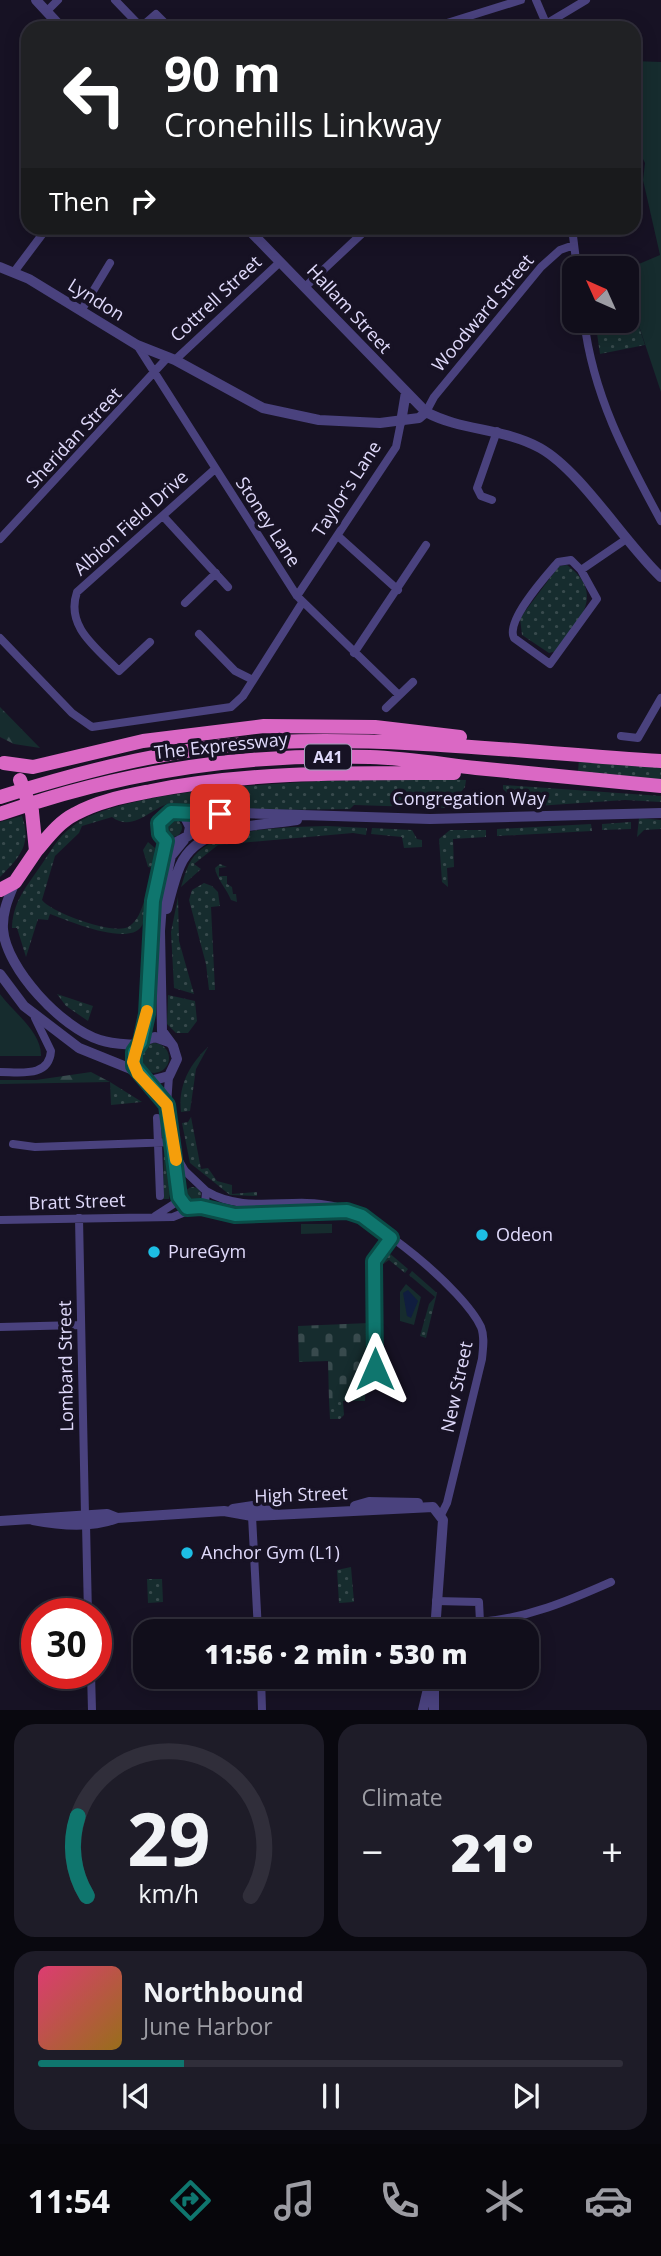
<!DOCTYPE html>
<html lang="en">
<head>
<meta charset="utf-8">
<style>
  :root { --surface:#110e1b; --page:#1e1c28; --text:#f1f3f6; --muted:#9c9ca3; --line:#302e3a; --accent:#0f766e }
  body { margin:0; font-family:"Open Sans",sans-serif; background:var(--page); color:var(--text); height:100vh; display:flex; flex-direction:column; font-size:26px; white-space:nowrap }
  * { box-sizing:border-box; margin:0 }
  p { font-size:23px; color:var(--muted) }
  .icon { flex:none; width:38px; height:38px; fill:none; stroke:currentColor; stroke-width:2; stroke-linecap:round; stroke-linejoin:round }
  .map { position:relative; height:1710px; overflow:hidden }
  .panel { display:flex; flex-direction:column; gap:14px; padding:14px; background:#09080f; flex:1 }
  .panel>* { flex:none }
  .guide { position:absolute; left:21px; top:21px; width:620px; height:214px; border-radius:21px; box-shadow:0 4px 18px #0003,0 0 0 2px var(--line); background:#202124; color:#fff; overflow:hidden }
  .needle { width:46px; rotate:315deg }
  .tools { position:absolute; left:562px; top:256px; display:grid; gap:14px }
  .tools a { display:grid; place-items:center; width:77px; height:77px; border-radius:14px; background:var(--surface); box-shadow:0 4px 18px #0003,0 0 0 2px var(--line); font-size:35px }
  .speed { position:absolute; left:21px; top:1598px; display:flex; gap:14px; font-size:35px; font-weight:700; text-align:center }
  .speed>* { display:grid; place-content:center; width:91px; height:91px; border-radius:50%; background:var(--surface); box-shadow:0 4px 18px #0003,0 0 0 2px var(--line); line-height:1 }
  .speed .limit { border:10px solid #d22; background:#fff; color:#111 }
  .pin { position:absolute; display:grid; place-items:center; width:60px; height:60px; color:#fff; margin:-30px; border-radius:14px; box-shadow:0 4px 10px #0006 }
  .me { position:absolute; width:77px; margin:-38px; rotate:0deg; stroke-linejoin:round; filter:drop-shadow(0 0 5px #0008) }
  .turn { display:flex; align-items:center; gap:24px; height:147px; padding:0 28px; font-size:32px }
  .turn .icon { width:91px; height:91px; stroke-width:2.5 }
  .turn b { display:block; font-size:49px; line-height:60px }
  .then { display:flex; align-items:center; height:66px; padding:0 28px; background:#0003; gap:14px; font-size:26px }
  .big { font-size:52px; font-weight:800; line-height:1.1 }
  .panel .card { flex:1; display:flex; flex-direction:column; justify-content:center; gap:10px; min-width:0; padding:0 24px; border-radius:21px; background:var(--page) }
  .panel .dial { align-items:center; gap:0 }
  .dial svg { height:182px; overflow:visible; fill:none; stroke:var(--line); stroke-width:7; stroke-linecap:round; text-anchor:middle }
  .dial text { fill:var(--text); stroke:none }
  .song { display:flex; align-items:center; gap:21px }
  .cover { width:84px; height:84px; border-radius:10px; background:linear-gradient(135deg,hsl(340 70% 55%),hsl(40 70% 35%)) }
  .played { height:7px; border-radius:4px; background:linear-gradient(90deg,var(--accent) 25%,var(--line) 25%) }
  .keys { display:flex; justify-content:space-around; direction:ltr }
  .heat { display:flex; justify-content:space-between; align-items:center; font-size:38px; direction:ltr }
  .panel .tiles { flex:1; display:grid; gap:14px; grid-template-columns:1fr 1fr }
  .card:last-child { grid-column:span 2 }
  .trip { position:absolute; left:133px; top:1619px; width:406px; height:70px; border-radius:21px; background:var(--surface); box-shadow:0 4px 18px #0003,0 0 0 2px var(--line); font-weight:800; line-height:70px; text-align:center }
  .tab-bar { display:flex; height:112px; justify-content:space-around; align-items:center; background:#07060b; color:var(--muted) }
  .tab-bar .icon { width:49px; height:49px }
  .tab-bar .selected { color:var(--accent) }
  .tab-bar b { font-size:32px; color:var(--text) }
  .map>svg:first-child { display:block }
</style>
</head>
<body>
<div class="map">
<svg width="661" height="1710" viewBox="0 0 661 1710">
  <defs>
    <pattern id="grass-dots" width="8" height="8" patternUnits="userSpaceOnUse" patternTransform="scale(1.75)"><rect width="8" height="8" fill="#162c2e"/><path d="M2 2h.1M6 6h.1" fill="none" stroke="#384a4d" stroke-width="1.8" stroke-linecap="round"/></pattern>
    <pattern id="forest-firs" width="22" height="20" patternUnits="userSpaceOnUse" patternTransform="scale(1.75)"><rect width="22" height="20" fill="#162c2e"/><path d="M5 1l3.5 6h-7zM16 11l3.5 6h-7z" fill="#384a4d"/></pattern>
    <pattern id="cemetery-stones" width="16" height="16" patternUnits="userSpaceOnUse" patternTransform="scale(1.75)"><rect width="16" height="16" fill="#162c2e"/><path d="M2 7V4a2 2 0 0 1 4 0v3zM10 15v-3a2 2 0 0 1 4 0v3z" fill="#384a4d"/></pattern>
  </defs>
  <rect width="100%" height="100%" fill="#171224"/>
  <path fill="url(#grass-dots)" d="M627 290 645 345 600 354 595 320H626Z
    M567 565C607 595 578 621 557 651L549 653 522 635 520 618 559 566Z
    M579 759 661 765V780L578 772Z
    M383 778 466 780 465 787 448 808 354 805 350 809 203 811 170 803C151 808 133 833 112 817L82 826 79 833 55 856 42 900C52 913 113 935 128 927 138 921 141 910 145 899 144 907 146 921 141 927 127 946 69 921 50 914L48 920 38 919 26 957 17 928H12C13 904 23 891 37 871 49 855 56 838 73 826 126 786 313 782 383 778Z
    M503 785 661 796V802L625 800 522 807 503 789Z
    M22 816C32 844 20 857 0 877V822Z
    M639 818 661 820V829L644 830 637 837Z
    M164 828a9 9 0 1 1 18 0a9 9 0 1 1-18 0Z
    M631 822V829L602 830V824Z
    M591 824 592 831 497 836V829Z
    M327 826 367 828 366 835 353 833 218 845 194 864 201 869 181 887C185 874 188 861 198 852 225 827 291 827 327 826Z
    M372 828 412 830 417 839 422 840V847L404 848 402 837 371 834Z
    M450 830H486V837L453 839 454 867 447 868 448 887 442 882 439 839Z
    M148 842 155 848 153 868 148 867 143 850Z
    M220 864 227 867 219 868V876H227V884L232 887 233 894H236L237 902 231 900C227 889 216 878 215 868Z
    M204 883 212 886 218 892 220 906 211 907 215 990H209L206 964 189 900 192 890Z
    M178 897 179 941 194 994 174 988 171 932Z
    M57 994 93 1006 88 1021 66 1006Z
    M168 995 195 1001 197 1021 188 1033H176L167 1024Z
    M139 1058a15 15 0 1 1 30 0a15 15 0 1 1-30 0Z
    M208 1047 196 1069 190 1111 181 1112C178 1086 189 1065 208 1047Z
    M110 1082 142 1102 111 1105Z
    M191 1117 201 1169 208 1168 217 1181 232 1185V1194L257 1192V1196L230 1195 190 1163 182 1123 188 1122Z
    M164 1148H168L173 1180 169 1199H163Z
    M185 1195a8 8 0 1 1 16 0a8 8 0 1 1-16 0Z
    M388 1252 408 1269 405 1273 389 1260 379 1267V1260Z
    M412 1271 437 1293 426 1338 420 1336 429 1304 435 1297 409 1275Z
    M329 1401H343L344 1415 340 1419H330Z
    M351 1567 354 1602 339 1603 337 1570Z
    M147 1579H162L163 1602 148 1603Z"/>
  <path fill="url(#forest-firs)" d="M0 707 40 748 14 744 0 737Z
    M91 1072 110 1082 0 1084V1080H36Z"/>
  <path fill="url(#cemetery-stones)" d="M369 1323 371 1375H366L365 1401H329L328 1361 299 1362 298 1326Z"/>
  <path fill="#162c2e" d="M634 61 661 62V392L627 290V269L660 255 643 180 645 163 634 141Z
    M0 994C13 1012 42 1032 41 1056H0Z
    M301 1224H332V1233L301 1234Z
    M406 1284 421 1297 414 1325 400 1321V1292Z"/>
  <path fill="#101d3f" d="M408 1290 418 1301 411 1318 407 1316 403 1293Z"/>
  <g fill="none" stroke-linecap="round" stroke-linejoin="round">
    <path stroke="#4a427e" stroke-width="8" d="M115 0 142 28
      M536 0 548 28
      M47 11 58 0
      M546 24 586 0
      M141 27 156 14 170 28
      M431 28 521 0
      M572 228 577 268
      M14 272 47 228
      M305 287 368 228
      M81 311 110 263
      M584 320C593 395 625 455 661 521
      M137 345 297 596 399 695
      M175 360 280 262
      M426 412 434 397 541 267 560 250 574 245
      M492 500 481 496 477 488 497 431
      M163 516 228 587
      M338 536 398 590
      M0 539 168 357
      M581 570 597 599 550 664 514 638C505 621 546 576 558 562L571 560 581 570 625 540
      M297 596 396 447 401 422
      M185 603 216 573
      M199 634 235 671 253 680
      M0 638 72 713 92 727 231 707 243 696 302 603
      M150 642 119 671C97 648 65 627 77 592L215 469
      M354 653 426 545
      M386 708 413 682
      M621 736 638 738 661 698
      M0 1072C20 1072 49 1078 51 1051L35 1018
      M169 1076 167 1105 179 1197 184 1207 193 1210
      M145 1079 167 1105
      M157 1118 160 1196
      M13 1144 35 1147 174 1142
      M206 1191C246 1215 290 1196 333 1206 372 1214 464 1290 481 1327 485 1337 483 1348 482 1359L447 1503 441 1515
      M202 1207 235 1215 344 1212
      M155 1216 180 1200
      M79 1218 85 1515
      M0 1220 173 1217 205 1204 206 1191 185 1171 175 1154
      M0 1327 79 1325
      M375 1369 374 1261 391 1238
      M252 1516 258 1631
      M86 1524 88 1614
      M436 1601 479 1602 480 1622C528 1618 568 1601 611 1582
      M91 1673 92 1710
      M261 1676 262 1710"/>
    <path stroke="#4a427e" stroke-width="10" d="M36 0 62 28
      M247 228 426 412C461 431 504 428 540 448 581 471 624 542 661 577
      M0 267 29 279 137 345 175 360 263 408 319 420 380 423 419 418 426 412
      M401 422 406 392
      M184 815 190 827 188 836 175 843 164 840 158 829 163 817 174 812 199 816 241 813 430 819 661 813
      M188 836 197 829 243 819
      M15 882C9 897 2 911 3 929 6 969 62 1028 100 1040 111 1044 125 1044 137 1045
      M167 909C171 895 174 880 180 866 198 824 258 826 297 820
      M0 974 24 1006 79 1048 136 1071 150 1081 169 1076 177 1059 173 1046 162 1031 160 931 163 891 171 856 184 840
      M140 1042C148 1009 147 977 148 944 150 909 157 875 166 841
      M136 1071 133 1057 140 1042 155 1037 169 1042
      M355 1506 369 1502 418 1503
      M233 1509 253 1506 273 1508
      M33 1520C59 1525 92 1528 117 1518L224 1511 252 1516 433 1507 443 1520 435 1631
      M0 1521 107 1514 117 1518
      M423 1710 431 1676
      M434 1710V1679"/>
    <path stroke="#da68c4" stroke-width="14" d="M4 763 33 767 143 741 264 726 375 727 460 737
      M0 797C90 769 180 746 275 742 404 737 532 753 661 761
      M0 814C119 772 244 753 370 757 405 758 441 764 476 768 538 774 599 780 661 786
      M36 851C48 837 59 822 75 814 98 801 126 796 151 791 252 771 352 773 454 773
      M0 890 15 882 36 851 32 812"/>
    <path stroke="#da68c4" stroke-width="14" d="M20 780 32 812"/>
  </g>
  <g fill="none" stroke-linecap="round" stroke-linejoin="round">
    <g stroke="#0a4d48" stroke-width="18">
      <path id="route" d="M220 814 171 812 159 823 160 834 166 841 153 901 147 1014 141 1042 134 1052V1066L167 1105 179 1197 187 1208 201 1207 235 1215 347 1211 362 1216 391 1238 374 1261 375 1369"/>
    </g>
    <use href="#route" stroke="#0f766e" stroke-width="12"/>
    <path stroke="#f59e0b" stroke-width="12" d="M147 1011 133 1062 138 1074 167 1105 176 1160"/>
  </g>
  <g fill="#1dbee4" stroke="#171224" stroke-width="2.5">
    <circle cx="482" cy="1235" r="7"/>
    <circle cx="154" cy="1252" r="7"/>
    <circle cx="187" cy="1553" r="7"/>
  </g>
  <g text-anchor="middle" stroke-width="7" stroke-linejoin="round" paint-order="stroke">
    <rect fill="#171224" stroke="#a49eba" stroke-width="2" x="305" y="744.5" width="46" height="25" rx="5"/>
    <g font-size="16" font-weight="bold" fill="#e0dafb">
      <text x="328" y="763">A41</text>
    </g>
    <g font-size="18" fill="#e0dafb" stroke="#171224">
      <text transform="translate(216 299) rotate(-43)" y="6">Cottrell Street</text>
      <text transform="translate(96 300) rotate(32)" y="6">Lyndon</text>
      <text transform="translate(349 309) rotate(47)" y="6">Hallam Street</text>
      <text transform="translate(483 313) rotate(-50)" y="6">Woodward Street</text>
      <text transform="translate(74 438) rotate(-47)" y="6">Sheridan Street</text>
      <text transform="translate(347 489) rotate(-57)" y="6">Taylor's Lane</text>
      <text transform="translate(268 522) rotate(57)" y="6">Stoney Lane</text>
      <text transform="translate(131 523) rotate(-42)" y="6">Albion Field Drive</text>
      <text transform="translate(221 746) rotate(-6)" y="6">The Expressway</text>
      <text x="469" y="805">Congregation Way</text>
      <text transform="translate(77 1202) rotate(-2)" y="6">Bratt Street</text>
      <text transform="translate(66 1366) rotate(-91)" y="6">Lombard Street</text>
      <text transform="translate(457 1387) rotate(-78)" y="6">New Street</text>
      <text transform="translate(301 1495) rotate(-2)" y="6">High Street</text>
    </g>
    <g font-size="18" fill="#e0dafb" stroke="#171224" text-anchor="start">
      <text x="496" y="1241">Odeon</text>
      <text x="168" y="1258">PureGym</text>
      <text x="201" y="1559">Anchor Gym (L1)</text>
    </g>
  </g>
</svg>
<div class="tools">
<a><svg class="needle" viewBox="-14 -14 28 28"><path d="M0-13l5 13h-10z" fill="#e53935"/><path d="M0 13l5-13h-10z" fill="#9c9ca3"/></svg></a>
</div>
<div class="speed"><div class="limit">30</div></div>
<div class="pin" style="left:220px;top:814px;background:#d93025"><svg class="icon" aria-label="arrive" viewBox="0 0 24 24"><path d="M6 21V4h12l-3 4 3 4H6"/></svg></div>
<svg class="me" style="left:375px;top:1369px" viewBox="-20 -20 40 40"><path d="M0-17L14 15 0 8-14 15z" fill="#0f766e" stroke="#fff" stroke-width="4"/></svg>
<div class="trip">11:56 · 2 min · 530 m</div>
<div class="guide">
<div class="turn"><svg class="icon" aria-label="left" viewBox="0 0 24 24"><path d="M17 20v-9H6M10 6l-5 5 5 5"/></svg><div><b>90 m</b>Cronehills Linkway</div></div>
<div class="then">Then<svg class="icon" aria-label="right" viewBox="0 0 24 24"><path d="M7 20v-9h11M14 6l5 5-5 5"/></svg></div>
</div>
</div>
<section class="panel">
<div class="tiles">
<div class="card dial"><svg viewBox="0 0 100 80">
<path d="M14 69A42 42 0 1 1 86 69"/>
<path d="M14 69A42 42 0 0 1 10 34" stroke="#0f766e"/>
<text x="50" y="56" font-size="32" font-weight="700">29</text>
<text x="50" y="72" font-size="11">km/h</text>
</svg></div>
<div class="card"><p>Climate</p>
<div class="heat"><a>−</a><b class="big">21°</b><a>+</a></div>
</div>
<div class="card">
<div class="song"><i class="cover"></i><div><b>Northbound</b><p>June Harbor</p></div></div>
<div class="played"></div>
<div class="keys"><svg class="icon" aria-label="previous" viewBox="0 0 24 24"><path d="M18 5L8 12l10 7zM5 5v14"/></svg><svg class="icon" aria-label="pause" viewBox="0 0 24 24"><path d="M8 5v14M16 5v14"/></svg><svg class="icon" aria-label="next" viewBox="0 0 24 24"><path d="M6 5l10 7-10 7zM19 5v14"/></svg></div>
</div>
</div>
</section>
<nav class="tab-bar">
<b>11:54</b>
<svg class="icon selected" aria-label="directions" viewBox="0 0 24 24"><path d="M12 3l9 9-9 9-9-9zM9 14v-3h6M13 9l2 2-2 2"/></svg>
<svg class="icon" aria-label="music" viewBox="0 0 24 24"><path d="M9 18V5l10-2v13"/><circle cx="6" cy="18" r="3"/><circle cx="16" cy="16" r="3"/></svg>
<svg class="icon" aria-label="phone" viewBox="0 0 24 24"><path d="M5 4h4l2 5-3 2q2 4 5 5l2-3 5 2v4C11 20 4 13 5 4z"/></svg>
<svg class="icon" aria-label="climate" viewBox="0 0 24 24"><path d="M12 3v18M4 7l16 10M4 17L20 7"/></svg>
<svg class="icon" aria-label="car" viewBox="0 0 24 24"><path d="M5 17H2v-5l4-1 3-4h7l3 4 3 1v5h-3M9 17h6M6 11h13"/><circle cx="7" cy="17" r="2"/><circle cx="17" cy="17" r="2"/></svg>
</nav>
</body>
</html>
